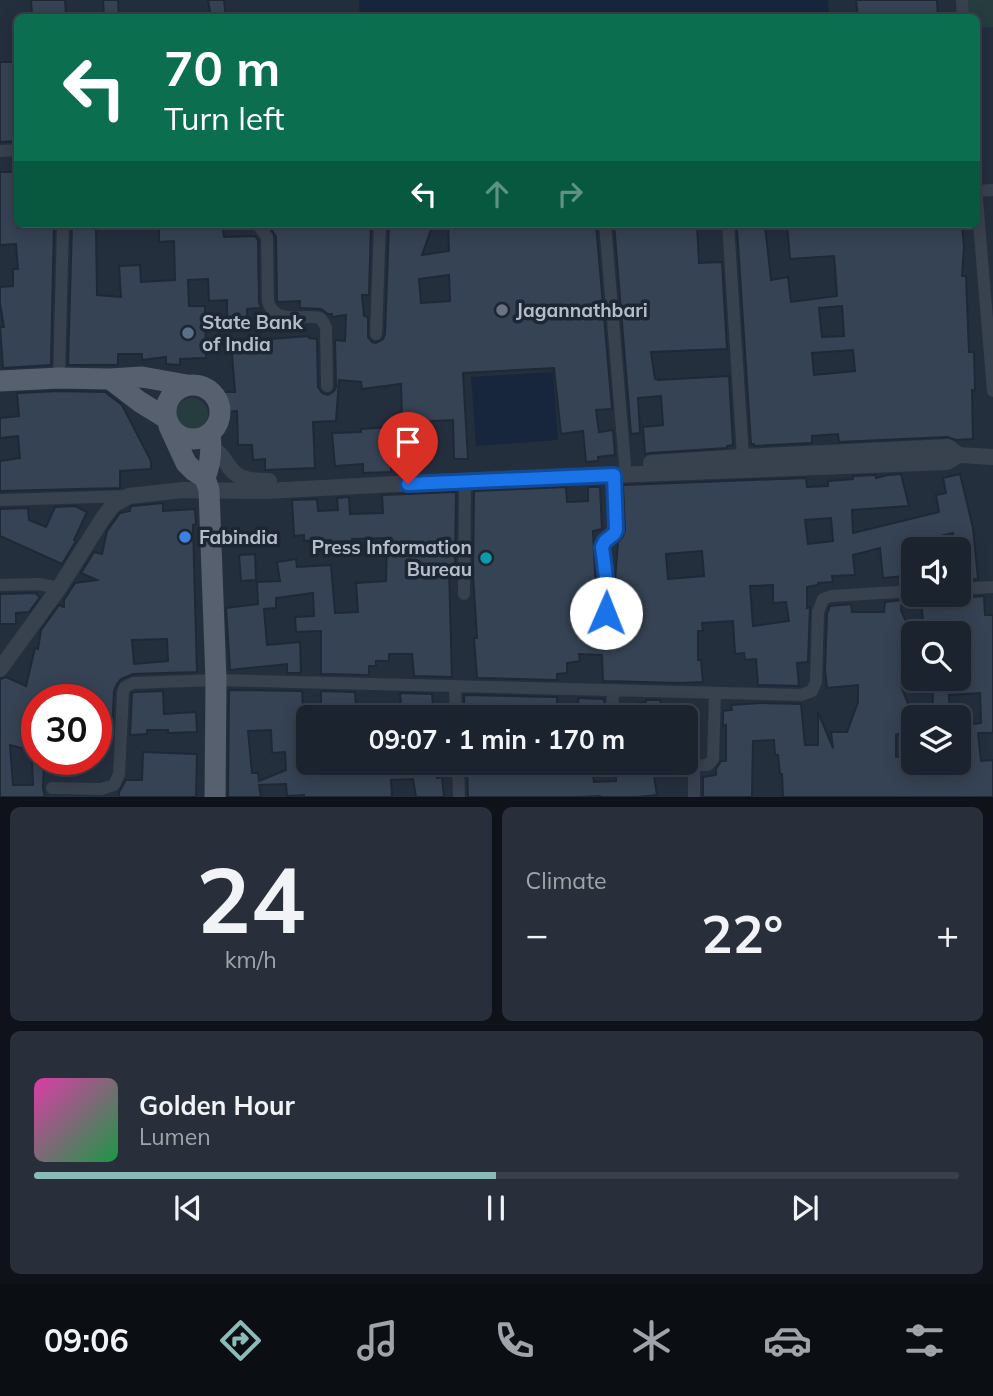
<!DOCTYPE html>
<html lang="en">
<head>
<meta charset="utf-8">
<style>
  :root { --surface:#1b232e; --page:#282f3a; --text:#f1f3f6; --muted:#a0a4aa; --line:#39404a; --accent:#8bbbb9 }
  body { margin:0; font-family:Mulish,sans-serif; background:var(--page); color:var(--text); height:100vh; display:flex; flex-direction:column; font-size:26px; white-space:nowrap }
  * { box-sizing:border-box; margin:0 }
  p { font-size:23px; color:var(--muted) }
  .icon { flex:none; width:38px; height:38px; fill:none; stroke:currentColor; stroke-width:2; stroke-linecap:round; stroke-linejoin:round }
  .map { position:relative; height:797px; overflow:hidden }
  .drawer { display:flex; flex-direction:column; gap:10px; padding:10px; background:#0f1319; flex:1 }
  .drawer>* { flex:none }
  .banner { position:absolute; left:14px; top:14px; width:966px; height:214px; border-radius:10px; box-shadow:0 4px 18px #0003,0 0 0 2px var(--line); background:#0b6e4f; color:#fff; overflow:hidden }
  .tools { position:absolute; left:901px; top:537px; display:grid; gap:14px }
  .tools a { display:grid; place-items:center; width:70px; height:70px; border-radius:10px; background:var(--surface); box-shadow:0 4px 18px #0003,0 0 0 2px var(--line); font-size:35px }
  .speed { position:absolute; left:21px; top:684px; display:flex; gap:14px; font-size:35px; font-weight:700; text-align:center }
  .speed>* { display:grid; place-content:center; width:91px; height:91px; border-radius:50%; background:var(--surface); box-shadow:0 4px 18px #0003,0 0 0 2px var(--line); line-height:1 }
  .speed .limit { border:10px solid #d22; background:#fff; color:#111 }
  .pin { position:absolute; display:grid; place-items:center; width:60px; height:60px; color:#fff; margin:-72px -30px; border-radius:50% 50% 50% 0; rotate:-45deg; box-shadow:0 0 7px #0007 }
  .pin .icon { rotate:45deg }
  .me { position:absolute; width:77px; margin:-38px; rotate:1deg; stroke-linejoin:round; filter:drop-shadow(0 0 5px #0008) }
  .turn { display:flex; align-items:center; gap:24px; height:147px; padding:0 35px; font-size:32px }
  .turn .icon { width:91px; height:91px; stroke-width:2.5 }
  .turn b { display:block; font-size:49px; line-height:60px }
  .lanes { display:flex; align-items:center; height:66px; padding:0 35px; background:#0003; justify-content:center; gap:35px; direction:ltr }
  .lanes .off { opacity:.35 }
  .big { font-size:52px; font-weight:700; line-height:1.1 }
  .drawer .widget { flex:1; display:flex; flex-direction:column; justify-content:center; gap:10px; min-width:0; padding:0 24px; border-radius:10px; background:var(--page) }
  .drawer .dial { align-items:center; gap:0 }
  .dial b { font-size:91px; line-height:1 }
  .song { display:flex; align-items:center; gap:21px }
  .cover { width:84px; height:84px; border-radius:10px; background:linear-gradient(135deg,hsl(320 70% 55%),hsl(140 70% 35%)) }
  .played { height:7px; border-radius:4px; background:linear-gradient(90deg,var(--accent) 50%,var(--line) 50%) }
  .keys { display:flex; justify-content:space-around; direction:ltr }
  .heat { display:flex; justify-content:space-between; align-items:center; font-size:38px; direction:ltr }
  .drawer .tiles { flex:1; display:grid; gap:10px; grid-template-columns:1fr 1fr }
  .widget:last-child { grid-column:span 2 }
  .trip { position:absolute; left:296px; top:705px; width:402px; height:70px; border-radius:10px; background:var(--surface); box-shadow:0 4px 18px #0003,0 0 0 2px var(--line); font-weight:700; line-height:70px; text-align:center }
  .menu { display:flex; height:112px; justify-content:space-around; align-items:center; background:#0b0e12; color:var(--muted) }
  .menu .icon { width:49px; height:49px }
  .menu .selected { color:var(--accent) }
  .menu b { font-size:32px; color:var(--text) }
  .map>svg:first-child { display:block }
</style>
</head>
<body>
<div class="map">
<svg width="993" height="798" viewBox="0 0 993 798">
  <rect width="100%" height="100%" fill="#242f3e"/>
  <path fill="#263c3f" d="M965 0H993V27L977 28 976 18 967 17Z
    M176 414a16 16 0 1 1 32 0a16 16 0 1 1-32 0Z"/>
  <path fill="#17263c" d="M359 0H828L829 17 360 18Z
    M553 372 558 440 476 446 471 377Z"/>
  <path fill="#364354" stroke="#1f2835" stroke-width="2" fill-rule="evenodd" d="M31 0H65L66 14 32 16Z
    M103 0H118L119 18H104Z
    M208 0H224L226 18H211Z
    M856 0H937L938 18H858Z
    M0 62H18V141L0 142Z
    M0 172H18V228L54 224 51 365 3 368 0 327H4L0 303V287L13 286V269H18L16 244 0 245Z
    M72 224H96L97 295 121 297 119 266 140 265 141 282 175 280 174 241 159 242V226L191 225 192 229 223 228 224 237 255 236 258 240 259 302 261 308 247 309V322L227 323V300L209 301 208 279 188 280 189 306H205L206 358 180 359V365L166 364V357L142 360V354H118V365H68Z
    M268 224H371L369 295H362L364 316 368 317V337L372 342 376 343 383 339 385 334 389 224H433L422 255 449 251 448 224H596L612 409 596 410 599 432 613 430 615 455 598 457V461L586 462 583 431 561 434 554 368 463 373 468 459H454L453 420 414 422 415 435H408L410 465 391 466V472L363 473V464L335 466 332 433 361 432V429L389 427 388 421 402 420 401 384 362 389 361 382 339 380 336 421 313 422 315 468 265 470V459L253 460 252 445H238L237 411 225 412 224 392H235L231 342 309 336V338L317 339 318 387 322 393 328 395 334 391 336 387 335 340 345 341 346 315 332 317V314H328L321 309 300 308V301L278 302 277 300 276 237ZM449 275 450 301 421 303 419 279Z
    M614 224H675L676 227 697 225 699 263 722 262 727 349 651 352 655 379H658V380L729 376 733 445 727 446V448L650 453 645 454 643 427 663 425 661 396 638 398 640 433 631 434Z
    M787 224H962L964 247 962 276H966L969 352H974L975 390H972L973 439 956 440 947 437 839 442 838 434 812 436V443L754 446V444H751L737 229 765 226 771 280 788 277 791 302 837 296 834 256 790 259ZM842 306 844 336 822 337 819 308ZM853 350 855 371 814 375 812 353Z
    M59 391 105 392 122 405 151 461V469L120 471V488L0 491V461L20 458 18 436 0 438V418L19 416 17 393Z
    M901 474 909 506 852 510 853 533 939 512 936 495 946 493 943 478 960 474 973 528 978 579 959 580V550H954L953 533 915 542V538H907V546H905L904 576 883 578 880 548 853 555 855 575 832 576 833 582 818 583V585L807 587V608L810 607 808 662 797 663 799 686 758 685 756 659 745 660 744 653 735 654 733 621 702 623 703 631H698V660H701L703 682 681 683 603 681 602 655 579 654 580 661 567 663V673L557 674V680L477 678 474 638H477L473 575 474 491 566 487 567 502 588 501V487H600L602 529 593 531 597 613 600 639H610L612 620 615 613V580L618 542 622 538 625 530 623 485 806 478 807 487 828 486V481L853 479V476L876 475V478L888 475ZM831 518 833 541 808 544 805 520ZM702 551 704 576 668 579 666 554ZM773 585V603L786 602 789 621 753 626 750 586Z
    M456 492 455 569H449L452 677 414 676 412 654H389V661H376V666H369V675L321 674V631L296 632 295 617 314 616 313 593 276 598V608L264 609 267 645 300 642 301 673H287V664L230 670 226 608 258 604 257 582 280 581 277 562 296 559 297 567 331 565 335 613 358 612 356 583 386 581 387 538 352 539V541L331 542V540L304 541V535L294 536 292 500 317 499 318 511 338 510 337 498 349 497 350 514 383 513 382 495Z
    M163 503V511L195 509 196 524 193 525 197 672 133 674 121 679 117 684 114 691 112 732 96 731V700H37V752L10 745 13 785H33L32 762H44L43 788 45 797H0V679L6 677 26 686 35 648 38 649 41 630 59 605 64 607V600L75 583 97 580 81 573 94 552 102 554 107 531 120 513 130 511V508L132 506ZM167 639 168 661 134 664 132 640Z
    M75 506 87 512 74 540 76 541 62 564 0 536V509L28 508 29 520 46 527 55 507Z
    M255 554 256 580 241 581 239 555Z
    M37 593V595L40 597 29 612 16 613V624H0V594Z
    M953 595 960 598 984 596 985 615H993V733H978L981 761 993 760V797H783L782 774H780L778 755H775L774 740 753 741 752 797H703V777L716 775V769L721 761H726V725L723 726V711L732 710 731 705 760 703 801 704 805 745H818V712L833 748 831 732H847L858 702V685L827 688 825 669 827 614 830 606 851 604 852 612H884L885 602 902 600 901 610 914 639V681L901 686 909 706H933L932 679H959V634H924L921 598ZM980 693 981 723 959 726V740L962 763H908V756L896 757V735L914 727V718H950L949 695Z
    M229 690 302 691 305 741H308V763H334V775L379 770V763H436L437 778 442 777 444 797H416L413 779 391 780 392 797H304V795L287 796 286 784 259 785 261 797H228ZM271 730 272 753 285 752 286 770 259 781 258 773H252L248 731Z
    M163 691 164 714 196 712 197 732 168 733V730H147V734L130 735 132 693 135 692Z
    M321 691 355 692 356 706H367V718H321Z
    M400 693 432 694 434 716 402 718Z
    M464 695 557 697V718H465Z
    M578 698 604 699V707L590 706 591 718H579Z
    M646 700H660L663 718H638L636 704 646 702Z
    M143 752 197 754 196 797H119V792L126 780H142Z
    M467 763H577L578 776 593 775 594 782 616 781V776H654L657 795 638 797H601L600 796 581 797H468Z"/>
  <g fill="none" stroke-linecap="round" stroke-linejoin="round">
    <path stroke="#38414e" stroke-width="12" d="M962 0 963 18
      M0 151 18 150
      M976 187 993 391
      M976 191 993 190
      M254 224 259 226 267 237 268 302C276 325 301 314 320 318L324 323 326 328 327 386
      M605 224 625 465
      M728 224 743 457
      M376 334 380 224
      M59 378 63 224
      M0 500 129 496
      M0 585 39 584 59 588
      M959 589 993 587
      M464 594 465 481
      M606 613V578L602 547 605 541 614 534 616 530 614 475
      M455 687 456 718
      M612 718 613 690
      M458 763 459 798
      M614 763 617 767 628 768 708 765 713 759 715 693
      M694 766V798
      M52 788 101 789 114 785 119 774 123 692 125 687 133 683 216 680 801 695 812 691 816 682 818 612 823 599 831 596 914 591"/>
    <path stroke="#38414e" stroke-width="16" d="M211 448C222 453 224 461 231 469 240 481 255 481 269 481
      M651 463 743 457 948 447 959 455
      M0 669 59 588 103 518 113 505 129 496 183 490 266 491 434 482 947 462 959 455 993 457"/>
    <path stroke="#56606e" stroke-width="21" d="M110 379 140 402 166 418
      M0 381 59 378 110 379 142 377 187 385
      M166 412a27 27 0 1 1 54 0a27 27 0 1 1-54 0Z
      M169 426 186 463 194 471 205 478 209 490 216 680 215 798
      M205 478C211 463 212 450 210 434"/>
  </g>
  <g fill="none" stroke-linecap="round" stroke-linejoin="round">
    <g stroke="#114b97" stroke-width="18">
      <path id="route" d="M408 484 614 475 616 530 614 534 605 541 602 547 606 578V613"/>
    </g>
    <use href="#route" stroke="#1a73e8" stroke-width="12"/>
  </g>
  <circle fill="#6b7280" stroke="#1d2633" stroke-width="2.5" cx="502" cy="310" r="7"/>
  <circle fill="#5c6f8a" stroke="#1d2633" stroke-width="2.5" cx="188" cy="333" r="7"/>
  <circle fill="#3f7fe0" stroke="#1d2633" stroke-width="2.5" cx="185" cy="537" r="7"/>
  <circle fill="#0f9aa8" stroke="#1d2633" stroke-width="2.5" cx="486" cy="558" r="7"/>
  <g text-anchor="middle" stroke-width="7" stroke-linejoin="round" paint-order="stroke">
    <g font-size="19" font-weight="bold" fill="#b4bcc9" stroke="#1d2633" text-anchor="start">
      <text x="516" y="317">Jagannathbari</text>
      <text x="202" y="329">State Bank<tspan x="202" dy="22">of India</tspan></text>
      <text x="199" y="544">Fabindia</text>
      <text x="472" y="554" text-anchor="end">Press Information<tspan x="472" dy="22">Bureau</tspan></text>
    </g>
  </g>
</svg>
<div class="tools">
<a><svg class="icon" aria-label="sound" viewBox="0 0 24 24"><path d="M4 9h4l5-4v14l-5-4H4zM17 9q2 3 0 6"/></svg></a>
<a><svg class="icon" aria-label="search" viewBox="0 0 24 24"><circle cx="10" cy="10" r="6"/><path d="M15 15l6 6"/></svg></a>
<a><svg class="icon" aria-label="layers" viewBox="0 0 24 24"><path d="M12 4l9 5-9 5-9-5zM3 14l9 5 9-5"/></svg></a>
</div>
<div class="speed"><div class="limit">30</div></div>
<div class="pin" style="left:408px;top:484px;background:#d93025"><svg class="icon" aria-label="arrive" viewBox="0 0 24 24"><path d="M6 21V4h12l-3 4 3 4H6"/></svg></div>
<svg class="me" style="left:606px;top:613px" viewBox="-20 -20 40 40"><circle r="19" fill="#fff"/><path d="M0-13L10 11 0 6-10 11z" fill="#1a73e8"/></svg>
<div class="trip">09:07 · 1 min · 170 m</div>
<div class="banner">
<div class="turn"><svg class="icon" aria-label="left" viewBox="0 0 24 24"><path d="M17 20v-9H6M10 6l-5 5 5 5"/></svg><div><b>70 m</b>Turn left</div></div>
<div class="lanes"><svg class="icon" aria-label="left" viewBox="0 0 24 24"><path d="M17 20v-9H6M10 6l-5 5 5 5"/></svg><svg class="icon off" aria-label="ahead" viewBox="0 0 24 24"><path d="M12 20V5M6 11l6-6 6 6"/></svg><svg class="icon off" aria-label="right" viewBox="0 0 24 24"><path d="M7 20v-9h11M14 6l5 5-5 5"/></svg></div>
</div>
</div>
<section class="drawer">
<div class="tiles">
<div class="widget dial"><b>24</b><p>km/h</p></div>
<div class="widget"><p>Climate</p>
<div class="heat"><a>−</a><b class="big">22°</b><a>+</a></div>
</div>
<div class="widget">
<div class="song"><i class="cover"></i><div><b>Golden Hour</b><p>Lumen</p></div></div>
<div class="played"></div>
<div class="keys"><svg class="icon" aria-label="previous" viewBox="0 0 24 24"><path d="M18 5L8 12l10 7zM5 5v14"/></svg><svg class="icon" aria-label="pause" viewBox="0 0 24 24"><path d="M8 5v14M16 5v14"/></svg><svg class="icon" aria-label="next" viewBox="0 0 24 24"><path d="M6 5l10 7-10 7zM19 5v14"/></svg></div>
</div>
</div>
</section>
<nav class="menu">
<b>09:06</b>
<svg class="icon selected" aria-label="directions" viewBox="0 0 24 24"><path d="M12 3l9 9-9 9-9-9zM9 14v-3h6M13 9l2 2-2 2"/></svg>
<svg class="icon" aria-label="music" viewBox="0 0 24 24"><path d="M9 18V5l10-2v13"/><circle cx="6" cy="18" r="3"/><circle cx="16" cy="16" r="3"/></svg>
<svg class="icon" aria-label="phone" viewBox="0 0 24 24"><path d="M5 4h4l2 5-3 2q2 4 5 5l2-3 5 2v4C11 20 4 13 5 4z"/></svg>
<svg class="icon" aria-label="climate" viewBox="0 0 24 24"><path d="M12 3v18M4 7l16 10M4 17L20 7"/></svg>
<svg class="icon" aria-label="car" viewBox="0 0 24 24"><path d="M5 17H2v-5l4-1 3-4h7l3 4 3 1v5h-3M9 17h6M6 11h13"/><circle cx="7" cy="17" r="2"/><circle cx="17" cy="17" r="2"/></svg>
<svg class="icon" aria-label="filters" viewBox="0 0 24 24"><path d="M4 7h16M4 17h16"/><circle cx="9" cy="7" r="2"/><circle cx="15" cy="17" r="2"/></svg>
</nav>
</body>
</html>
